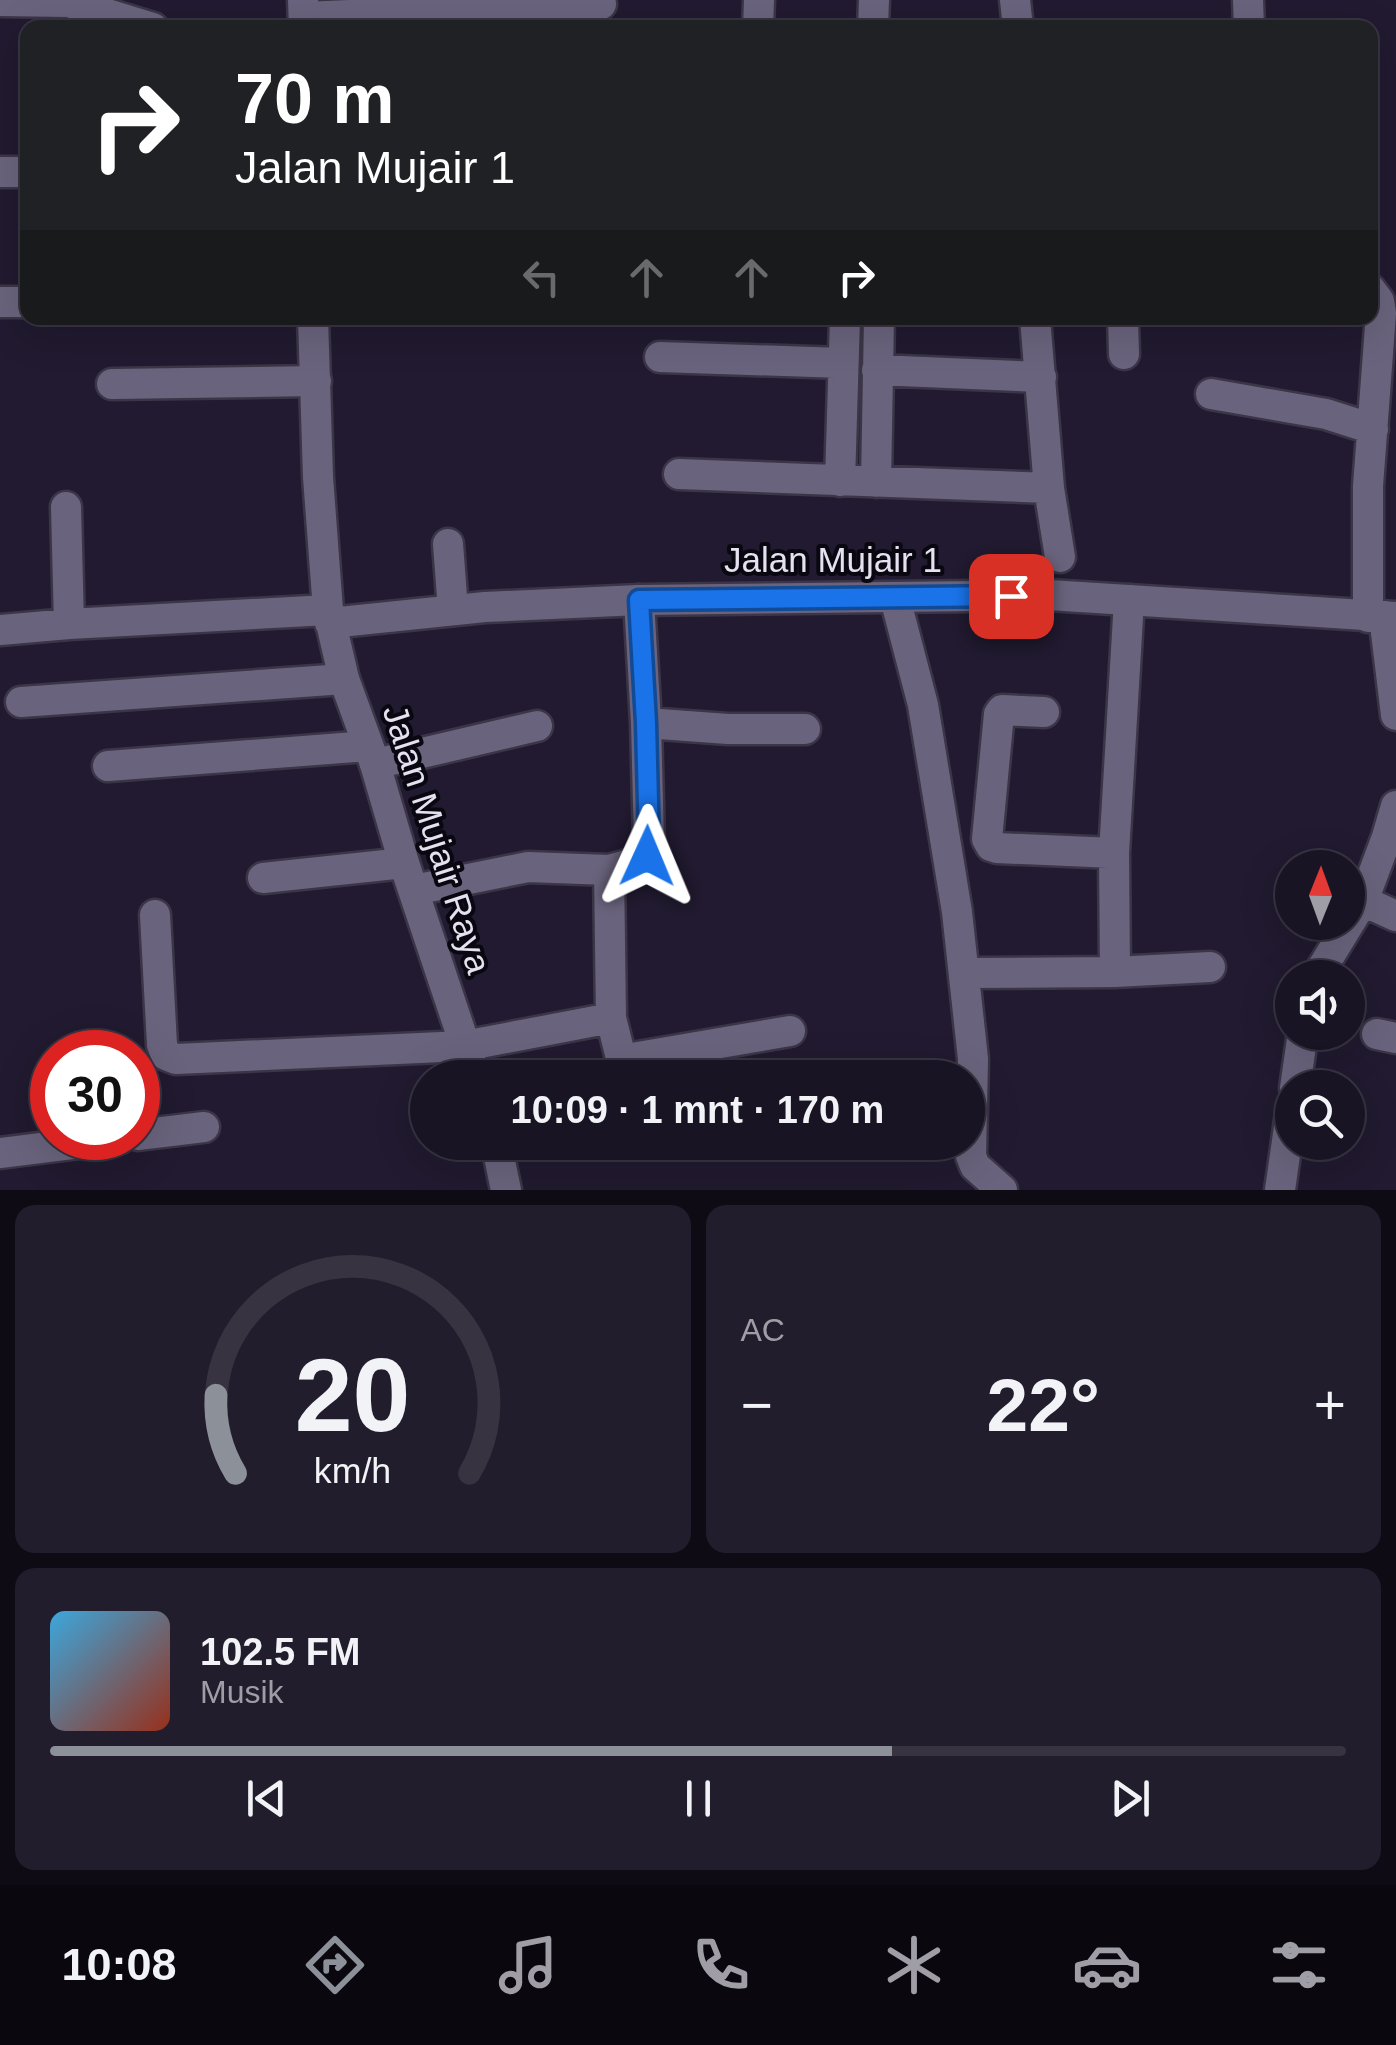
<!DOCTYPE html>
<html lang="id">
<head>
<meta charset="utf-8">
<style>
  :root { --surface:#191424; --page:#221d2c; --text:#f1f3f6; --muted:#9f9ea6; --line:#373341; --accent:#8c9099 }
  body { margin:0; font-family:Arial,sans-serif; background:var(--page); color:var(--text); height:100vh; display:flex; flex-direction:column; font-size:38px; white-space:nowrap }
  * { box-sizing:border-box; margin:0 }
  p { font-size:32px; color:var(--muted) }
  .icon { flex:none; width:55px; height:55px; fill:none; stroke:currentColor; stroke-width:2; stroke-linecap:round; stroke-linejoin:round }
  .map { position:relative; height:1190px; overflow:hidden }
  .sheet { display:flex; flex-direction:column; gap:15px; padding:15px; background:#0e0b14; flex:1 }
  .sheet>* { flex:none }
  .guide { position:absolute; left:20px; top:20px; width:1358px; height:305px; border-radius:20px; box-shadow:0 10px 40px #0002,0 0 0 2px var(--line); background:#202124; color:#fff; overflow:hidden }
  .needle { width:65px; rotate:1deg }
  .tools { position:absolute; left:1275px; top:850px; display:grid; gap:20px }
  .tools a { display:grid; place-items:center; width:90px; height:90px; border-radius:50%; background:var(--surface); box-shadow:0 10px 40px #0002,0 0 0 2px var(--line); font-size:50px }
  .speed { position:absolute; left:30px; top:1030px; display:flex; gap:20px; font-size:50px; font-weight:700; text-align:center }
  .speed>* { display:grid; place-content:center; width:130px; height:130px; border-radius:50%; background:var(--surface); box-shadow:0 10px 40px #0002,0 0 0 2px var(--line); line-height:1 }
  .speed .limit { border:15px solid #d22; background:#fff; color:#111 }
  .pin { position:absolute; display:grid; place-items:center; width:85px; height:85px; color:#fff; margin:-42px; border-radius:20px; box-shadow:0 5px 15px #0006 }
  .me { position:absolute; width:110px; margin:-55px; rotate:1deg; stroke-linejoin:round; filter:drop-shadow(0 0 8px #0008) }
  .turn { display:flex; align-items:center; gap:35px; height:210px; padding:0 50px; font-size:45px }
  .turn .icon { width:130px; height:130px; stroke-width:2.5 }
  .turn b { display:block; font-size:70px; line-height:85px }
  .lanes { display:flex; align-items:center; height:95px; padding:0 50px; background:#0003; justify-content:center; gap:50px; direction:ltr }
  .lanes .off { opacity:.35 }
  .big { font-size:75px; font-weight:600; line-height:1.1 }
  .sheet .widget { flex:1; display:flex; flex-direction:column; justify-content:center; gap:15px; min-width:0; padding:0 35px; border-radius:20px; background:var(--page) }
  .sheet .dial { align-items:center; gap:0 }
  .dial svg { height:260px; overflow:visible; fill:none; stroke:var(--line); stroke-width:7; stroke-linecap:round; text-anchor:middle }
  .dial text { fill:var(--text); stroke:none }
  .song { display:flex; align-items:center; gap:30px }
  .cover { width:120px; height:120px; border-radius:15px; background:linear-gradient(135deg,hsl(200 70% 55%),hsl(10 70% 35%)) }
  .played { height:10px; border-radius:5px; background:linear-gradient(90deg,var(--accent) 65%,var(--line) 65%) }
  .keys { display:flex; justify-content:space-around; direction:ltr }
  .heat { display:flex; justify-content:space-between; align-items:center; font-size:55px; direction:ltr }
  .sheet .tiles { flex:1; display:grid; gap:15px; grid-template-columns:1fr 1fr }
  .widget:last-child { grid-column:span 2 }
  .trip { position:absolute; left:410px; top:1060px; width:575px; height:100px; border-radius:50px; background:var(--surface); box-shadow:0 10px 40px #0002,0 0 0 2px var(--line); font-weight:600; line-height:100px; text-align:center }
  .tabs { display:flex; height:160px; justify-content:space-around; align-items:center; background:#0a080e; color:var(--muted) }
  .tabs .icon { width:70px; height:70px }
  .tabs .current { color:var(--accent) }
  .tabs b { font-size:45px; color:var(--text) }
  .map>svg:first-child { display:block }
</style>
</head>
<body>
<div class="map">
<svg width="1396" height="1190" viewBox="0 0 1396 1190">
  <rect width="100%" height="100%" fill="#211a30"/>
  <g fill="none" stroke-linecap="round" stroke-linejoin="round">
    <g stroke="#3b3547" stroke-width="35">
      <path id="minor" d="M1015 0 1018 28
        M1248 0 1249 28
        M0 1 68 2 153 28
        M304 17 601 4
        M758 28 759 0
        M873 28 874 0
        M0 172H28
        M0 302H28
        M1035 318 1049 488 1060 557
        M1123 318 1124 354
        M660 357 843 363
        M877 370 1041 377
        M112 384 316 381
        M1211 394 1326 414 1373 429
        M679 474 1049 488
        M840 481 845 318
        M876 482 879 318
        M66 507 69 624
        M448 544 453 610
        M895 598 923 705 957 912 973 1059 971 1156 975 1166 1002 1190
        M1384 616 1396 715
        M1368 617V486L1381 313 1379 301 1370 289
        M0 630 69 624 328 610
        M21 702 344 679
        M1044 712 1002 710 999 714 987 839 991 846 997 848 1114 853
        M646 723 728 729H805
        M375 764 537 726
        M108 766 368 746
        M609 870 611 1018 620 1054 632 1058 790 1031
        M263 878 404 863
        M414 890 528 867 609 870 645 860 649 843 646 723 639 600
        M1363 901 1396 916
        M155 915 162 1045 166 1055 176 1059 464 1046 611 1018
        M1115 972 1114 853 1129 600
        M965 973 1115 972 1210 967
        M1316 978 1363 901 1387 837 1396 806
        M1377 1034 1396 1038
        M1295 1088 1303 1032
        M138 1135 204 1127
        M0 1153 120 1138
        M1280 1190 1292 1106"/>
    </g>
    <g stroke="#3b3547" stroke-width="35">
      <path id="tertiary" d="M303 0 304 28
        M313 318 318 477 328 610 344 679 375 764 404 863 476 1078
        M330 623 485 607 639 600 1049 595 1396 617
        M496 1142 506 1190"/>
    </g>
    <use href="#minor" stroke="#6a637d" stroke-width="30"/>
    <use href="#tertiary" stroke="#6a637d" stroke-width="30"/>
  </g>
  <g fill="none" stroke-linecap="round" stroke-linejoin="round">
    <g stroke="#114b97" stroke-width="25">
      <path id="route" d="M647 856 649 842 646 723 639 600 1011 596"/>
    </g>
    <use href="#route" stroke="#1a73e8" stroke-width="18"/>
  </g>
  <g text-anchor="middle" stroke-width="8" stroke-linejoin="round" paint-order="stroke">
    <g font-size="35" fill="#e5e1f0" stroke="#090710">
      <text x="833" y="572">Jalan Mujair 1</text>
      <text transform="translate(437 839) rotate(72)" y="12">Jalan Mujair Raya</text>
    </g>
  </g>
</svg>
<div class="tools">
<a><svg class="needle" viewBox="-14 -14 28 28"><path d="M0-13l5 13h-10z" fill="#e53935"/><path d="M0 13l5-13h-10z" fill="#9f9ea6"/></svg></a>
<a><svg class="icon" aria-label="sound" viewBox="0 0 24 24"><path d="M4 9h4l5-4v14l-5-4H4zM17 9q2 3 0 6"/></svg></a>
<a><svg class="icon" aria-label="search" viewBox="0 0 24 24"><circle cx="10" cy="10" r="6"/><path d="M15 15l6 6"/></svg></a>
</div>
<div class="speed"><div class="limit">30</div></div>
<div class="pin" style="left:1011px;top:596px;background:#d93025"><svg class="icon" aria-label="arrive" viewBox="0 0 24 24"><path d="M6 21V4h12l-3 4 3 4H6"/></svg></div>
<svg class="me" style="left:647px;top:856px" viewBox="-20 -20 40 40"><path d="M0-17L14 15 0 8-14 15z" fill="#1a73e8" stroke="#fff" stroke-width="4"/></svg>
<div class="trip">10:09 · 1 mnt · 170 m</div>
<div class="guide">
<div class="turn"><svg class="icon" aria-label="right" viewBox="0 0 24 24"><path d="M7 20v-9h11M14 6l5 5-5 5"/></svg><div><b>70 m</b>Jalan Mujair 1</div></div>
<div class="lanes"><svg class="icon off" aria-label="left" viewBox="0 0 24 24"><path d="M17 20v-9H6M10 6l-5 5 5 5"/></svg><svg class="icon off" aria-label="ahead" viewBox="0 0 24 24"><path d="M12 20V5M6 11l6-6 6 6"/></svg><svg class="icon off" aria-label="ahead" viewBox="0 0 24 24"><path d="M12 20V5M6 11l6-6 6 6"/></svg><svg class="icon" aria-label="right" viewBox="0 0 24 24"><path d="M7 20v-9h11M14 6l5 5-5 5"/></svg></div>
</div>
</div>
<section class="sheet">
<div class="tiles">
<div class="widget dial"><svg viewBox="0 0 100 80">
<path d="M14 69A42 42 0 1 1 86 69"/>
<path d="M14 69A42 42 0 0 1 8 45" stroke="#8c9099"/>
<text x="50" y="56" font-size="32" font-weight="700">20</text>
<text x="50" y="72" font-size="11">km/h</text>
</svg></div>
<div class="widget"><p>AC</p>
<div class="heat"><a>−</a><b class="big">22°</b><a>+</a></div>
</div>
<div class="widget">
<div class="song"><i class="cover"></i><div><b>102.5 FM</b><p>Musik</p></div></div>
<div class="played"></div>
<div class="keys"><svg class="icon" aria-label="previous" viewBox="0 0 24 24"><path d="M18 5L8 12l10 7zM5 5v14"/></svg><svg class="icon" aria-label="pause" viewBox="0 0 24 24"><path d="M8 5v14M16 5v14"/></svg><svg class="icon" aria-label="next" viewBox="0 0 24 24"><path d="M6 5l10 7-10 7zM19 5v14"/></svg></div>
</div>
</div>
</section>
<nav class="tabs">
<b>10:08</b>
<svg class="icon current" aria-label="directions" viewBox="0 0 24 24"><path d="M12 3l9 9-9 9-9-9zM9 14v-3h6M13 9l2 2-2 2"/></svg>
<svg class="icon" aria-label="music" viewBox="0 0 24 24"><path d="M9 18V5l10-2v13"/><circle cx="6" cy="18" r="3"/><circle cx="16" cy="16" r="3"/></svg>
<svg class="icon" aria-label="phone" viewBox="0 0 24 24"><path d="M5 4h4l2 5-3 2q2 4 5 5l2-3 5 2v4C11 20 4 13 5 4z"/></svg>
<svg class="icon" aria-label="climate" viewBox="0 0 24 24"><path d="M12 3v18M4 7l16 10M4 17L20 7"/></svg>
<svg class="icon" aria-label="car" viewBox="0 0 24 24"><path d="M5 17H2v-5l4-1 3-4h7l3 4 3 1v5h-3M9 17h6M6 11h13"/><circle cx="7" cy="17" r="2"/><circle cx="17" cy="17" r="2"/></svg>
<svg class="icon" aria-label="filters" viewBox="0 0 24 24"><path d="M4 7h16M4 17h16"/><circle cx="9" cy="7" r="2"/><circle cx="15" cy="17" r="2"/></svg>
</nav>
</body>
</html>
